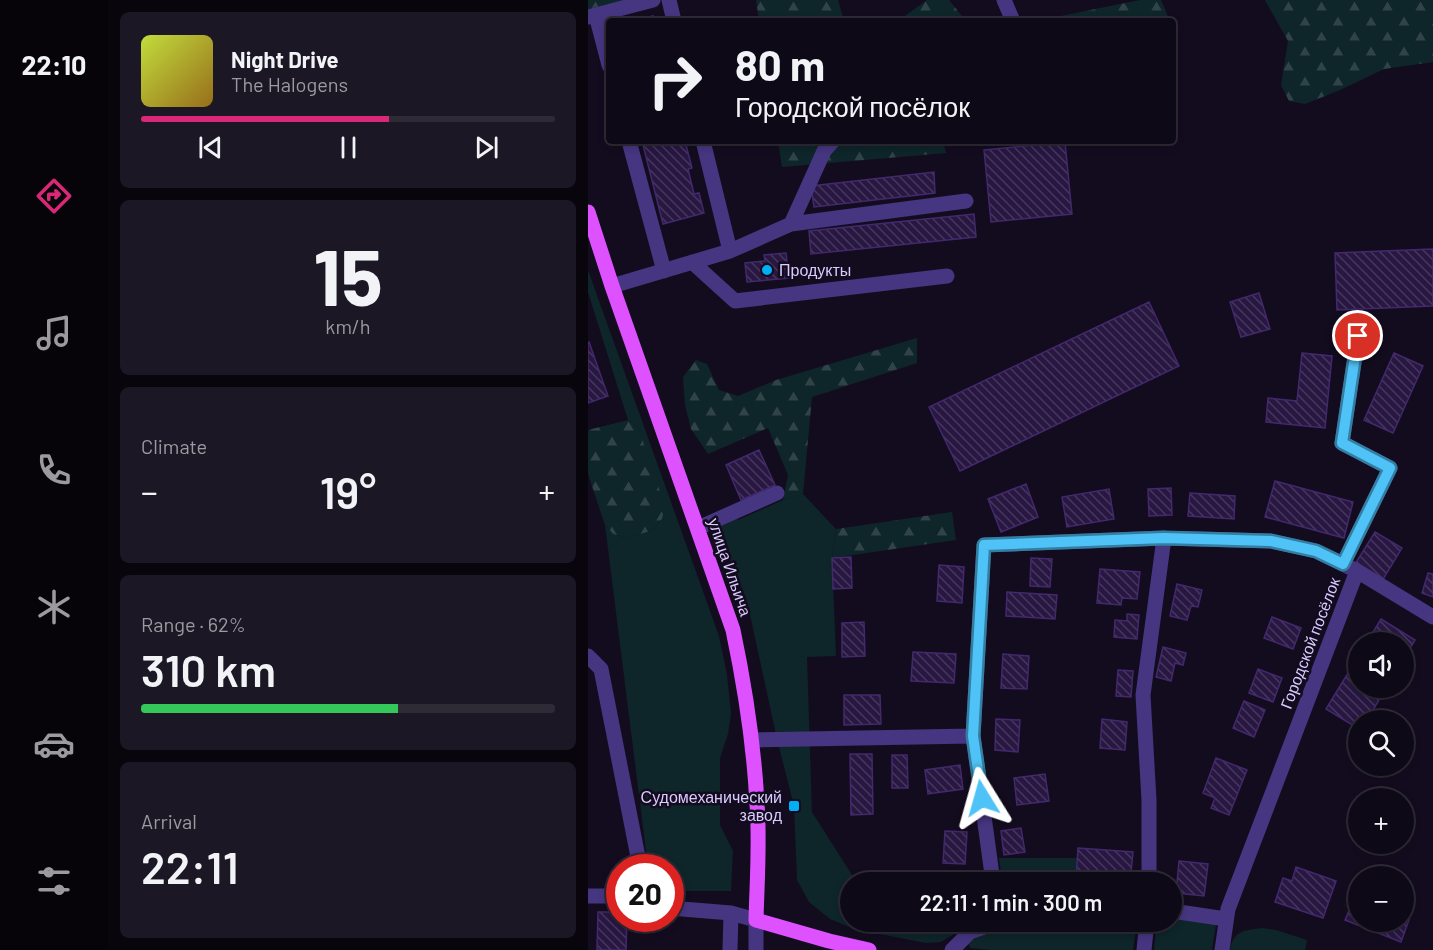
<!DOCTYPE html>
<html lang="en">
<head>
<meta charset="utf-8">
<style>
  :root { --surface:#0e0917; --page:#1c1724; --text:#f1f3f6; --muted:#9b9aa1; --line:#2e2a36; --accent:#db2777 }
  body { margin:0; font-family:Barlow,sans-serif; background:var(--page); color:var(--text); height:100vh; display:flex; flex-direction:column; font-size:22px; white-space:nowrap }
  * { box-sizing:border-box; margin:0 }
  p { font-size:20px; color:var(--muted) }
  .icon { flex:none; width:33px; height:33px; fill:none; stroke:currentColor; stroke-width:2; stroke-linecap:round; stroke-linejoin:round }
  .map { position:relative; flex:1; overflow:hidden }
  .side { display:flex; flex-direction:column; gap:12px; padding:12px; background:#08050d; width:480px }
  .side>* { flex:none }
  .top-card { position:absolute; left:18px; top:18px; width:570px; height:126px; border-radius:6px; box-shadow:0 3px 9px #0003,0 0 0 2px var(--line); background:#0e0917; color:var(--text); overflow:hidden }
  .controls { position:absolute; left:760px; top:632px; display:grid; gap:12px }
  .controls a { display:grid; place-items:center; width:66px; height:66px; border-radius:50%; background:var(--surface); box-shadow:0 3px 9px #0003,0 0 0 2px var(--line); font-size:30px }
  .speed { position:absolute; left:18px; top:854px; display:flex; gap:12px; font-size:30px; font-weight:700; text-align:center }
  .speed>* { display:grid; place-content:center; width:78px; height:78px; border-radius:50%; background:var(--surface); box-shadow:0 3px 9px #0003,0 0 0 2px var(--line); line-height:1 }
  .speed .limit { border:9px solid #d22; background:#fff; color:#111 }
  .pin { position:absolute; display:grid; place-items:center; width:51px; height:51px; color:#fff; margin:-26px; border:3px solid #fff; border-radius:50%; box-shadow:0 2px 6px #0007 }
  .me { position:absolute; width:66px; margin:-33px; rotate:352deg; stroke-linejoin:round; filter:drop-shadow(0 0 4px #0008) }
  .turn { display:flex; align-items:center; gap:21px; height:126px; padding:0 30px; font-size:27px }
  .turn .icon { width:78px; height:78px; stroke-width:2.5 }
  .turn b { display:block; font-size:42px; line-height:51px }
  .big { font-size:45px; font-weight:600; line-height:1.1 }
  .side .tile { flex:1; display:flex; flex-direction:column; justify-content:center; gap:9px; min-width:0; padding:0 21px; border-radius:9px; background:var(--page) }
  .side .dial { align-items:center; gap:0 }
  .dial b { font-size:78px; line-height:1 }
  .song { display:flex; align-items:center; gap:18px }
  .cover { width:72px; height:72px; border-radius:9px; background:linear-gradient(135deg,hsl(70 70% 55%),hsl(40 70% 35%)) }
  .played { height:6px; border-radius:3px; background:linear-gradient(90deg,var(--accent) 60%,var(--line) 60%) }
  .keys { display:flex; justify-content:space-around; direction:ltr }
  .heat { display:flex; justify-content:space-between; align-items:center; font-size:33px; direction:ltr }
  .charge { height:9px; border-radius:4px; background:linear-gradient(90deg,#34c759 62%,var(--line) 0) }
  .trip { position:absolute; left:252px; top:872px; width:342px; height:60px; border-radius:30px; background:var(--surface); box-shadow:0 3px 9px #0003,0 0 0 2px var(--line); font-weight:600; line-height:60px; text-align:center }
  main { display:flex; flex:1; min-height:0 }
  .tabs { display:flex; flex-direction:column; width:108px; justify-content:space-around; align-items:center; background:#060409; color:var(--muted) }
  .tabs .icon { width:42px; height:42px }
  .tabs .on { color:var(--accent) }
  .tabs b { font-size:27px; color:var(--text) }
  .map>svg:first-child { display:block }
</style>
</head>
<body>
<main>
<nav class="tabs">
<b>22:10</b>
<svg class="icon on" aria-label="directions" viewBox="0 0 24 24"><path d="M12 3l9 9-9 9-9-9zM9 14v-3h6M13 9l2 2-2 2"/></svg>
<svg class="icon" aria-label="music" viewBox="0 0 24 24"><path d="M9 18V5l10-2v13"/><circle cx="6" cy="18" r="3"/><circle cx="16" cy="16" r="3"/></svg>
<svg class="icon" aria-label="phone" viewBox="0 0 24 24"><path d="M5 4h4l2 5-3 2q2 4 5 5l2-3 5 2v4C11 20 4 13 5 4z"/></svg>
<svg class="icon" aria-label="climate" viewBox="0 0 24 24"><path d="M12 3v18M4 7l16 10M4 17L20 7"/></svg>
<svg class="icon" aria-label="car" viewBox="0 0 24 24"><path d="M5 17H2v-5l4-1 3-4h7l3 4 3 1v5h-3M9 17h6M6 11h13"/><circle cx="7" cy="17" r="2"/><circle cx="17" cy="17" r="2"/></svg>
<svg class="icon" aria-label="filters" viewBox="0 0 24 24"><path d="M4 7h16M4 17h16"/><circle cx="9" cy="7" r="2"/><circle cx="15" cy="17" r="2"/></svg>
</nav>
<section class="side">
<div class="tile">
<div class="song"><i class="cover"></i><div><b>Night Drive</b><p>The Halogens</p></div></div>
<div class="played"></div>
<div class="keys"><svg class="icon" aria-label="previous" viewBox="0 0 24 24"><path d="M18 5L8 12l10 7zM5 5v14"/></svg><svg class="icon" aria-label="pause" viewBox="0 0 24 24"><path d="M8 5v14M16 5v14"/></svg><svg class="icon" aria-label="next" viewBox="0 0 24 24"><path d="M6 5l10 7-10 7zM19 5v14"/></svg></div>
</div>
<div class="tile dial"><b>15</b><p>km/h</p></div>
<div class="tile"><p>Climate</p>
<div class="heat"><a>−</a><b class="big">19°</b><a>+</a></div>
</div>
<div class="tile"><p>Range · 62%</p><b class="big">310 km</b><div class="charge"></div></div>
<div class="tile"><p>Arrival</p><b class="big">22:11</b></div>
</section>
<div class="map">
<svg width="845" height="950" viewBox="0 0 845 950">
  <defs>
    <pattern id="forest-firs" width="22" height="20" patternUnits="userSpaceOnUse" patternTransform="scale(1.5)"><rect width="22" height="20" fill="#0e2529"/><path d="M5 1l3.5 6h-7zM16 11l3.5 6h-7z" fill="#304349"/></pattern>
    <pattern id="building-back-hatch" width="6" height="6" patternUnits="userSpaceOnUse" patternTransform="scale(1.5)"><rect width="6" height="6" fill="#271741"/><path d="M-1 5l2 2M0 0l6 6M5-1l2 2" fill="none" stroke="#46375e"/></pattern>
  </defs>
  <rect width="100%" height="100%" fill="#130c1f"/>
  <path fill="#0e2529" d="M0 270 131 636 139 674 143 714 140 734 132 758V825L145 851 143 891H83L82 867H60L17 525 25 534 39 538 63 531 74 519 50 427 40 420 0 292Z
    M215 494 248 529 244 558 248 656 219 657 224 812 264 875 278 882H262V921H387L353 942 338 943 266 929 242 919 221 902 209 880 206 806 189 739 159 601 128 526 148 517 150 520 195 500Z
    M411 858H490L488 882H414Z
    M584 917 628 924 624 950H566L569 921H584Z
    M451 921H549L545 950H403L382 948 380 942C400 929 427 926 451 921Z
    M675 928 688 930 719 940 717 950H642C645 930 658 930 675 928Z"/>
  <path fill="url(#forest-firs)" d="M0 0H38L0 9Z
    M168 0H250L256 21H171Z
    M339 0H361L378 21H310Z
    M552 0H573L582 21H448Z
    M677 0H845V62L796 69 752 90 717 104 701 101 693 85 700 41Z
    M190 141H355L358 153 194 167Z
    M329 338V363L224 397 215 494 195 500 200 475 180 428 120 454 103 429 97 405 95 377 108 360 119 364 131 390 150 396 188 380Z
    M40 420 50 427 77 506 74 519 63 531 39 538 25 534 17 525 0 474V430Z
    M364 512 368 540 244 558 248 529Z"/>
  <path fill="url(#building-back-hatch)" stroke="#43286d" stroke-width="1.5" d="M65 16 66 21H44Z
    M54 141H97L104 168 100 169 106 194 111 193 116 213 75 224Z
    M477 142 484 214 403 222 396 150Z
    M346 172 347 193 226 207 223 186Z
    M386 214 388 237 223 254 221 231Z
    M845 249V306L749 310 747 253Z
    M198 253 201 278 159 282 157 263 177 261 176 255Z
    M671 293 682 329 653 337 642 302Z
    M561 302 591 366 372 471 341 407Z
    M1 342 20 396 0 403V343Z
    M714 353 744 356 737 428 678 422 680 398 709 401Z
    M806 353 835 366 805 433 776 420Z
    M171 450 187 485 153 500 138 465Z
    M687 481 765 502 756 538 677 517Z
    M438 484 450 517 413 532 400 499Z
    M583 488 584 515 561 516 560 489Z
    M521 489 526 519 479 527 474 497Z
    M602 493 647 496 646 519 600 516Z
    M787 532 814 548 794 581 767 564Z
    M263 557 264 588 245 589 244 558Z
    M443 558 464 559 462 587 442 586Z
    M351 565 376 567 374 603 349 601Z
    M512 569 552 572 549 599 534 598 533 605 509 603Z
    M840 573 845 574V597L834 593Z
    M589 584 614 590 610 607 603 606 599 620 582 616Z
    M419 592 469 595 467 619 418 616Z
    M539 614 551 615 549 639 526 637 527 620 539 621Z
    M684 617 713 628 705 649 676 638Z
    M793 619 827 640 816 658V642H779Z
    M276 622 277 656 254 657V623Z
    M575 647 598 653 595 665 587 663 583 681 568 677Z
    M325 652 368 654 366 683 323 681Z
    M415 654 441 656 439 689 413 688Z
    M771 655V687H799L779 720H771V729L738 709Z
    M670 669 694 678 685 702 661 693Z
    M530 670 545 671 543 697 528 696Z
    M256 695H292L293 724 256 725Z
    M656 701 677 710 666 737 645 728Z
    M408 719 432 720 430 752 407 750Z
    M514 719 539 722 537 750 512 748Z
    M262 754H284L285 814 263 815Z
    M304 755H319L320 788H304Z
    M628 758 659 770 641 815 623 808 627 798 615 793Z
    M372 765 375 789 340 794 337 770Z
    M457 774 461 801 429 805 426 778Z
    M433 828 437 852 416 855 413 831Z
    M357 831 379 832 377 864 355 863Z
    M490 848 545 852 542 882 488 880Z
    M591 861 620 864 616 896 588 893Z
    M708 867 748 881 735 918 687 902 695 878 704 881Z
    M767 896 771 898V921H816V918L821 920 813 942 757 920Z
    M10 912H32V918H39L38 950H9Z"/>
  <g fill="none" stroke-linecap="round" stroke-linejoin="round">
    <path stroke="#463580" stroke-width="15" d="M81 0 86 21
      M416 0 425 21
      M8 15 21 65
      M0 17 65 0
      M41 141 76 271
      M203 224 236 151 245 141
      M142 251 203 224 378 201
      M104 262 147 301 359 276
      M24 286 142 251 115 141
      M110 528 189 493
      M755 564 802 468 754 443 770 336
      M0 656 13 669 52 867
      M164 740 385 736
      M405 882 385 736 396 545 576 538 683 541 728 551 769 571 845 617
      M561 882V800L555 695 576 538
      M0 896H32
      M82 908 143 913 168 920V950
      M584 911 638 919
      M142 950 143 913
      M364 950 382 932 413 921
      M556 950 559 921
      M634 950 640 909 769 571"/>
    <path stroke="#de51ff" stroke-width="15" d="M0 212 24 286 145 630C157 687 166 745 169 804 172 842 169 881 168 920L241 941 281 950"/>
  </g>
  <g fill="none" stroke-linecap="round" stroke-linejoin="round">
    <g stroke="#337fa1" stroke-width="15">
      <path id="route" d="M394 798 385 736 396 545 576 538 683 541 728 551 755 564 802 468 754 443 770 336"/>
    </g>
    <use href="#route" stroke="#4fc3f7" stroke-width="10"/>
  </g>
  <g fill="#00aff5" stroke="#130c1f" stroke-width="2">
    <circle cx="179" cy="270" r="6"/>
    <rect x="200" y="800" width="12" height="12" rx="3"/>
  </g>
  <g text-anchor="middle" stroke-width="5" stroke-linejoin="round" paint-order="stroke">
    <g font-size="16" fill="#dacaff" stroke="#130c1f" text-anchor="start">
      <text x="191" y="276">Продукты</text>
      <text x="194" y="803" text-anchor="end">Судомеханический<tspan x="194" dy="18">завод</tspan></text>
    </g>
    <g font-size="16" fill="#dacaff" stroke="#130c1f">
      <text transform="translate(142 567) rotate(71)" y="6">улица Ильича</text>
      <text transform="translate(722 643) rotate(-69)" y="6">Городской посёлок</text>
    </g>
  </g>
</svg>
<div class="controls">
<a><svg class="icon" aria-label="sound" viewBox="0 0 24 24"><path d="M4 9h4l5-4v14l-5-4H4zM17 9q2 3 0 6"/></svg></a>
<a><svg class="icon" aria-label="search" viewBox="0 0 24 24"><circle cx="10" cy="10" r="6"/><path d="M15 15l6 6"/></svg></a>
<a>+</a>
<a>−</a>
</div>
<div class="speed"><div class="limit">20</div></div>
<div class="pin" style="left:770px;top:336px;background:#d93025"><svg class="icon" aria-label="arrive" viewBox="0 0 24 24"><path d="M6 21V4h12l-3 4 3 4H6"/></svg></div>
<svg class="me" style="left:394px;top:798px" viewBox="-20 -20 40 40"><path d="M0-17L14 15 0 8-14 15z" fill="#4fc3f7" stroke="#fff" stroke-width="4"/></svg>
<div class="trip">22:11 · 1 min · 300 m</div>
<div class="top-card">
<div class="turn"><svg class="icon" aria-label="right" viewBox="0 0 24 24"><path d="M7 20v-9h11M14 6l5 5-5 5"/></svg><div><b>80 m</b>Городской посёлок</div></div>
</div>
</div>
</main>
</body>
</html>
